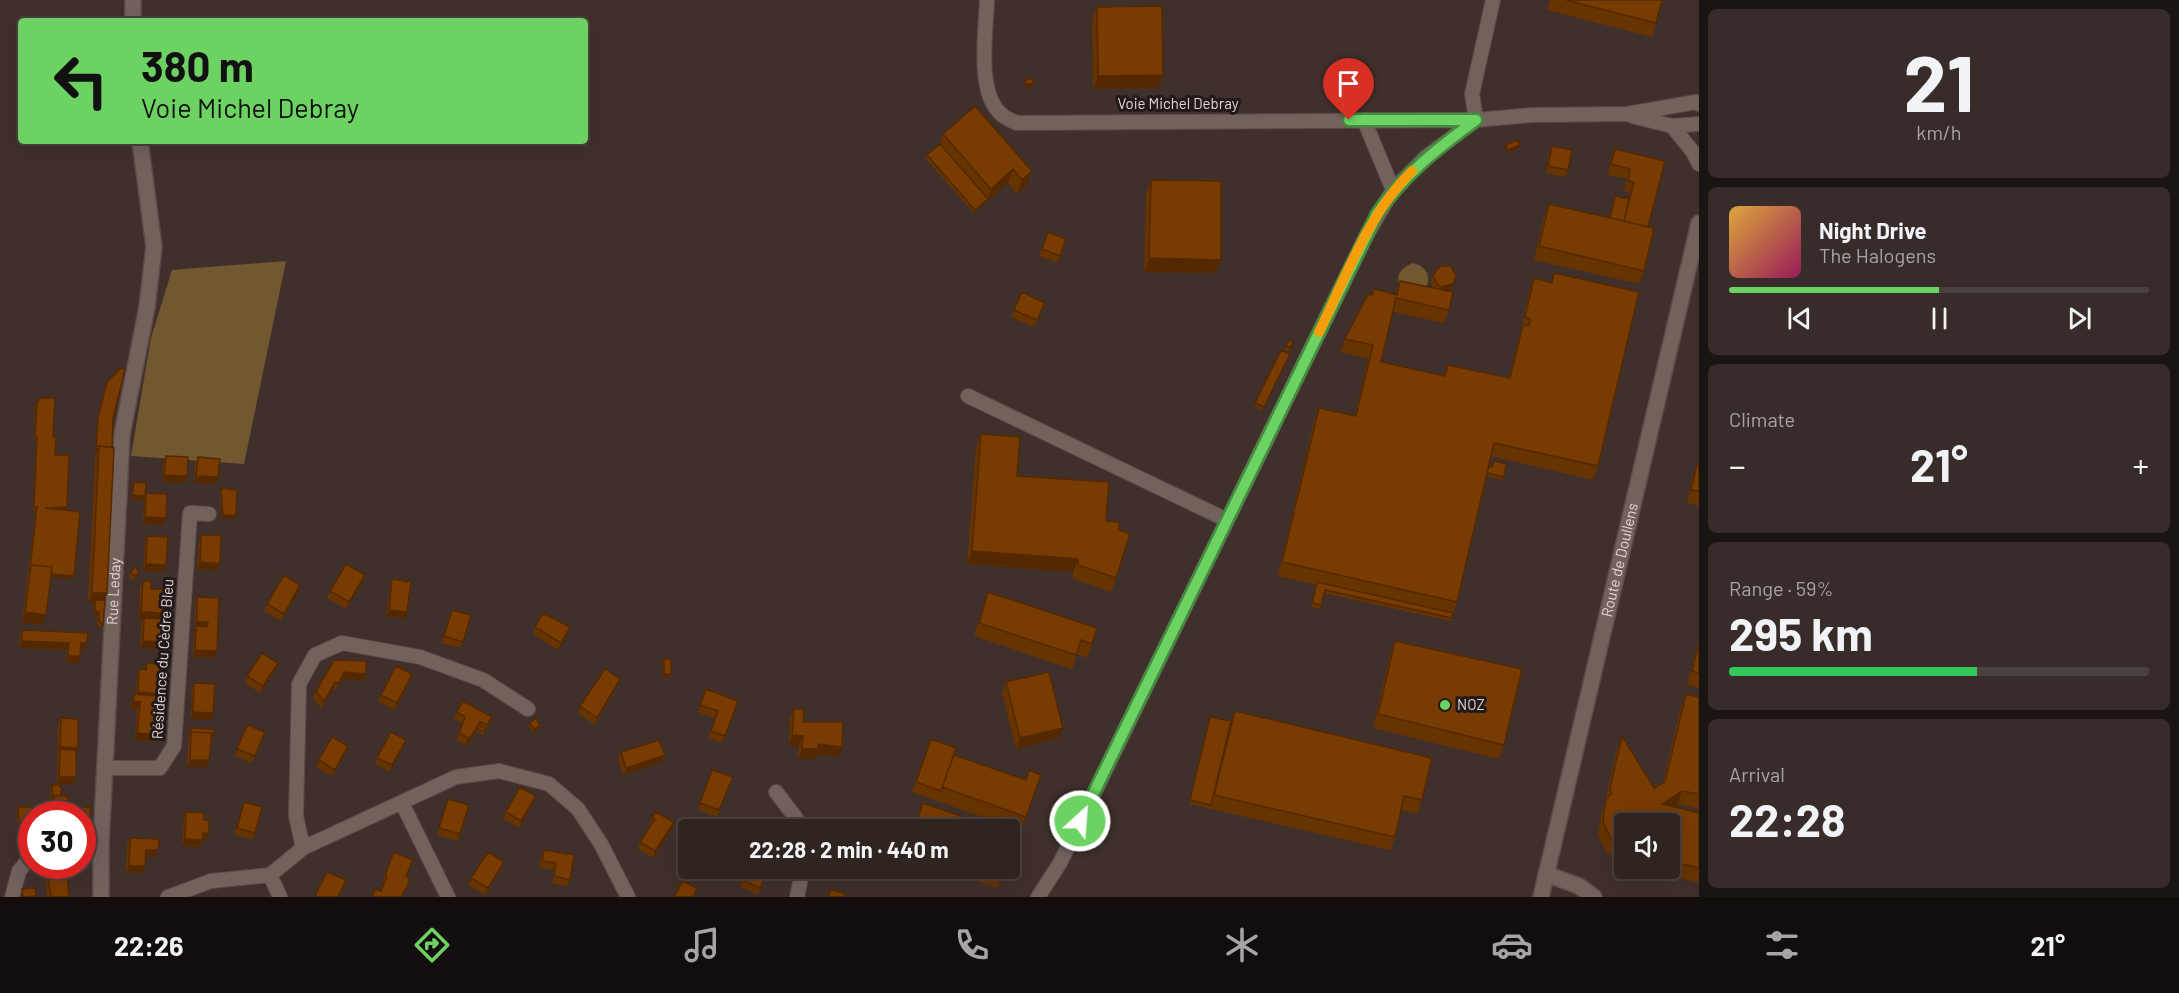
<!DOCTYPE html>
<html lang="en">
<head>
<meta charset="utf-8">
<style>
  :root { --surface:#302421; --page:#382c2a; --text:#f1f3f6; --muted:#a8a4a5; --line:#4b413f; --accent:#6cd362 }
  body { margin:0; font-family:Barlow,sans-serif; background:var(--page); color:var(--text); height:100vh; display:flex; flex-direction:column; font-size:22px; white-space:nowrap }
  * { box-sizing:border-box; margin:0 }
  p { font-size:20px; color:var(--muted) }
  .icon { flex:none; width:33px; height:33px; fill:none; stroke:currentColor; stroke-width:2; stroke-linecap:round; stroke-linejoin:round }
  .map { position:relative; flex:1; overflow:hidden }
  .side { display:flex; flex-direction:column; gap:9px; padding:9px; background:#1a1412; width:480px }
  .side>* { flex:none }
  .hud { position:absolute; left:18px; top:18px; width:570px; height:126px; border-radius:6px; box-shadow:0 6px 24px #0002,0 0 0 2px var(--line); background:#6cd362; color:#111; overflow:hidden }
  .controls { position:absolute; left:1614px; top:813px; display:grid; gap:12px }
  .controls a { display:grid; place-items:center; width:66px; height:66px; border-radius:6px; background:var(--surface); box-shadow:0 6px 24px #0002,0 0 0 2px var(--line); font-size:30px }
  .speed { position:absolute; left:18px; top:801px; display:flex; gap:12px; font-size:30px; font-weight:700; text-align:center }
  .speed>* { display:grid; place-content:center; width:78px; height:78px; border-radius:50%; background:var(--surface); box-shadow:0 6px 24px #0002,0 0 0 2px var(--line); line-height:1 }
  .speed .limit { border:9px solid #d22; background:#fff; color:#111 }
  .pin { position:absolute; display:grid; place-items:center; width:51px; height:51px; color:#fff; margin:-62px -26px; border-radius:50% 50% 50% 0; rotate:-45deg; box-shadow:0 0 6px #0007 }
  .pin .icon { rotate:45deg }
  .me { position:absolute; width:66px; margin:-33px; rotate:26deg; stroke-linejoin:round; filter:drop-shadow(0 0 4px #0008) }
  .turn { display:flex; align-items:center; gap:21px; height:126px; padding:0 24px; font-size:27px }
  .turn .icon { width:78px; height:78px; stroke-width:2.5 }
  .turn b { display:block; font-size:42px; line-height:51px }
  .big { font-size:45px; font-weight:700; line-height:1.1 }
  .side .card { flex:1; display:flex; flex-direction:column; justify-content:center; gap:9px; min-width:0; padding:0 21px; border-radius:9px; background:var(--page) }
  .side .dial { align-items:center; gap:0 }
  .dial b { font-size:78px; line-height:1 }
  .song { display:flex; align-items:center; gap:18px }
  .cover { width:72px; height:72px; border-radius:9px; background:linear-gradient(135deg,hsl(40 70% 55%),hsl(330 70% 35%)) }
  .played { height:6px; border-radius:3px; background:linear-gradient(90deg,var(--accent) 50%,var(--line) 50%) }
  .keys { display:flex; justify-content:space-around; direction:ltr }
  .heat { display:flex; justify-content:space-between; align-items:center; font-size:33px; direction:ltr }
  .charge { height:9px; border-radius:4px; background:linear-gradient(90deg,#34c759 59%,var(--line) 0) }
  .trip { position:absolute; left:678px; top:819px; width:342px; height:60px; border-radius:6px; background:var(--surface); box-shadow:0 6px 24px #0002,0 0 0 2px var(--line); font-weight:700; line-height:60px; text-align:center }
  .tabs { display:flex; height:96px; justify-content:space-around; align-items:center; background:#130e0d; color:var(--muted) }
  .tabs .icon { width:42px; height:42px }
  .tabs .current { color:var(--accent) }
  .tabs b { font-size:27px; color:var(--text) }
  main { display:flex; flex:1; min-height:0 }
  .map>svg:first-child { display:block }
</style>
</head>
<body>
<main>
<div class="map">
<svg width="1699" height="897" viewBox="0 0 1699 897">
  <rect width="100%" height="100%" fill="#40302c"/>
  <path fill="#715831" d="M286 261 244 464 131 456 151 338 172 270Z
    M1413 263C1427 267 1432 276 1425 290L1399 286C1396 274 1401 268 1413 263Z"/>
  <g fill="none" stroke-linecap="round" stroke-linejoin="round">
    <g stroke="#5a4c49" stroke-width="16">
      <path id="street" d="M987 0C986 31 976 92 1001 114 1005 118 1012 121 1017 123L1476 120 1472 94 1493 0
        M1632 116 1672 126 1699 124
        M1364 120 1393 190
        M1672 126 1693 152 1699 164
        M968 396 1227 520
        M104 768H160L174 746 190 513 209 514
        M776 792 796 818 798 830
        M402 803 448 897
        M82 843 101 842
        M303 848 296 816 299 684 315 655 342 643 420 657 483 680 528 709
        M270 875 280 897
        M12 897 19 871 32 855
        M168 897 211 881 270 875 303 848 456 777 499 771 549 784 578 809 601 844 628 897
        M797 897 803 868
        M1038 897 1060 863 1366 236 1393 190 1426 157 1476 120 1532 115 1627 114 1696 102 1699 104"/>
    </g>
    <g stroke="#5a4c49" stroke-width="18">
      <g id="secondary">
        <path d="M133 21V0"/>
        <path d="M1546 874 1579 886 1594 897"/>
        <path id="s1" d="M101 897V842L122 434 147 307 154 247 140 141"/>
        <path id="s2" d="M1541 897 1699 223"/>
      </g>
    </g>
    <use href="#street" stroke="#73615c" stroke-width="14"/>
    <use href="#secondary" stroke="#73615c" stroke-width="15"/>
  </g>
  <path fill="#673301" d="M1550 0H1662L1656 23 1652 37 1547 10Z
    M1097 7 1163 75 1158 88 1093 89 1092 20Z
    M943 134 1032 171 1027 185 1017 194 1008 183 974 213 926 159 927 155 940 144Z
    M1552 146 1568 170 1565 177 1546 173 1549 153Z
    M1615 149 1665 161 1648 227 1644 271 1639 284 1534 260 1544 217 1549 204 1609 218 1615 196 1628 199 1630 192 1624 191 1627 179 1608 175 1611 159Z
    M1151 180 1216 273 1144 272 1146 194Z
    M1048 232 1066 239 1058 263 1039 256Z
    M1554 273 1598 466 1593 480 1491 456 1489 467 1504 477 1502 480 1486 476 1457 602 1451 621 1324 593 1320 609 1311 607 1316 585 1278 576 1314 421 1319 408 1355 416 1368 359 1340 352 1345 339 1372 295 1395 294 1400 281 1433 288 1431 282 1433 275 1456 276 1450 291H1449V310L1444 323 1393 312 1381 362 1444 376 1448 365 1509 378 1521 331 1529 292 1534 278 1551 283Z
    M1014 310H1042L1034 327 1011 317Z
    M1293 342 1289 352 1285 350 1286 346Z
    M1290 354 1262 411 1254 406 1255 403Z
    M106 385 113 419 107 593 105 600 103 625 102 629 97 625 98 616H94L93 603H88L97 422Z
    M37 403 53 437 55 455 67 507 66 510 72 579 51 577 42 625 22 622 36 510H33L36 439H34L35 406Z
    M981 434 1017 476 1106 521 1116 578 1111 592 1073 579V572L967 564 976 448Z
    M166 456 187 476 185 483 162 482 163 463Z
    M198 457 218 477 216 484 194 483 195 464Z
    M1697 464 1699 465V506L1687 503 1692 478Z
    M134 482 145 496 146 493 166 518 164 525 143 524 144 500 131 499Z
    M221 488 235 519H222L220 491Z
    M201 535 217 571 197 569 199 542Z
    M147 536 164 572 143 571 145 543Z
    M131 572 138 574 136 578 132 580 129 576Z
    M365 575 363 582 346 609 327 598 330 591Z
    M392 579 405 619 386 616 390 586Z
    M143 581 151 589 162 613 160 619 162 642 160 649 140 648 141 625 143 619H139L140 588Z
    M298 592 281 621 264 611 267 604Z
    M988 592 1097 628 1087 658 1077 654 1072 669 974 636Z
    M197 597 217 651 214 658 193 657 194 633 196 629H195V604Z
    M449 617 463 642 460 648 441 643Z
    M535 627H570L567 634 558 650 533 634Z
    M22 630 69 632 85 650H81L80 656 78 663H66L67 650 19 648 20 637Z
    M1699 639V688L1687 685Z
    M1395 641 1504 745 1499 759 1373 728 1390 655Z
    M664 659 671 674 670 677 663 678 662 662Z
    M334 660 366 674 364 681 341 679 336 690 333 689 321 708 313 698 316 691Z
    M147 663 158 694 157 697 158 735 156 742 135 740 137 709 130 708 134 694H136L137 676 139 669 144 670Z
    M278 663 275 670 260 693 245 683 247 676Z
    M412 674 410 681 395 710 378 702 381 695Z
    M1006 682 1059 738 1016 749 1002 693Z
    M194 683 211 720 191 719 192 690Z
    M617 686 595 725 578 713 580 706Z
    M706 689 738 701 722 743 708 738 715 718 698 712Z
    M1686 694 1699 697V809L1678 804 1674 807 1699 813V881L1697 882 1649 871 1647 868H1670V824H1624V863L1617 860 1606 852 1598 835 1602 811 1605 802 1617 749 1622 736 1654 788 1663 783 1681 707Z
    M794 709 803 722 842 747 839 757 816 754 814 759H798L799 746H789L790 719Z
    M1235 711 1422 800 1417 814 1401 810 1395 837 1390 850 1189 804 1209 720 1231 722Z
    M457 712 492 717 483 735 476 731 469 744 465 745 456 740 463 723 454 719Z
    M61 718 78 748 76 754 73 784H57L58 725Z
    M530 723 539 729 533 733 529 726Z
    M247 725 265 732 252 763 235 756Z
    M191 728 213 740H211L207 767H187L189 731Z
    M931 739 954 755 1026 780 1041 775 1021 831 912 792Z
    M348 746 346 753 332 776 316 767 319 760Z
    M403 747 390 772 375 764 377 758Z
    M621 752 665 755 662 762 623 775 618 759Z
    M712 770 733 777 717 817 698 810Z
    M52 785H59L62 789 60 796H68V807H90L91 821 89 825H82V814H32V825H17V811L18 807H51L50 789Z
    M448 799 469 805 458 841 437 835Z
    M244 802 255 833 252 840 234 834Z
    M533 803 519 828 503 819 506 812Z
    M185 811 204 820 209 833 206 840H203L200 847 182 846 184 815Z
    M652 817 672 829 653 858 638 849 640 842 651 825 650 824Z
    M130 838 155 857H146L143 873H126L127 845Z
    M544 850 574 855 570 880 567 887 552 883 554 870 539 867 541 857Z
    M394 852 407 877 405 892 381 891 384 883 382 882Z
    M504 862 501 869 485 895 468 885 471 878Z
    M770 868 758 895 740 887 742 880Z
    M939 868H969L966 878Z
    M981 868H1004L998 888 978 882Z
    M48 875 69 897H47L46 882Z"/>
  <path fill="#542901" d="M1163 75 1158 88 1093 89 1098 76Z
    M1025 84H1033L1032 88 1024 87Z
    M1520 145 1519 148 1506 154 1508 150Z
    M1013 169 1008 183 974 213 975 210 988 199 991 189Z
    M1032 171 1027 185 1017 194 1022 180Z
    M1149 258 1221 260 1216 273 1144 272Z
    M1453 284 1450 291 1439 294 1441 287Z
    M164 475 187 476 185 483 162 482Z
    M196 476 218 477 216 484 194 483Z
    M132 495 145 496 144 500 131 499Z
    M67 507 66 510 45 508Z
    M223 515 236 516 235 519H222Z
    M145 517 166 518 164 525 143 524Z
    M972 551 1078 559 1073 572 967 564Z
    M200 562 220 564 217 571 197 569Z
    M146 564 166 565 164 572 143 571Z
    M30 572 74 576 72 579 30 575Z
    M365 575 363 582 346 609 349 602Z
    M300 585 298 592 281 621 284 614Z
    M92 593H107L104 604 95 600 93 603H88Z
    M389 610 407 612 405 619 386 616Z
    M25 612 46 615 42 625 22 622Z
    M95 612H99L98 616H94Z
    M141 612 162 613 159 620 139 619Z
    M197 622H208L205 629 196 626V629H195Z
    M570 627 567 634 558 650 561 643Z
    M22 641 69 643 67 650 19 648Z
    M143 641 162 642 160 649 140 648Z
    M81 643H87L85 650H79Z
    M195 650 217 651 214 658 193 657Z
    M68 656H80L78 663H66Z
    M278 663 275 670 260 693 263 686Z
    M344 672 366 674 364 681 341 679 336 690Z
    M412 674 410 681 395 710 397 703Z
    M664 674H671L670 677 663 678Z
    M620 679 617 686 595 725 597 718Z
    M335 682 333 689 321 708 324 701Z
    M138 692 158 694 156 701 135 699Z
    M133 701 140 702 137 709 130 708Z
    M193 712 213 713 211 720 191 719Z
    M480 722 469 744 465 745 468 738Z
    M540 726 539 729 533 733 534 729Z
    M1063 728 1059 738 1016 749 1020 738Z
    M137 733 158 735 156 742 135 740Z
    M792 735 803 736 799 746H789Z
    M406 740 403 747 390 772 392 765Z
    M818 744 842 747 839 757 816 754 814 759H798L802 749Z
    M348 746 346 753 332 776 335 770Z
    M60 747 78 748 75 755 60 749 57 754Z
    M665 755 662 762 623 775 626 768Z
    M190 760H209L207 767H187Z
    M59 777H76L73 784H57Z
    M1682 791 1678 804 1657 817 1662 804Z
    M536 796 533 803 519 828 521 821Z
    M82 821H91L89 825H82Z
    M19 822H32V825H17Z
    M674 822 672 829 653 858 655 851Z
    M203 833H209L206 840H203L200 847 182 846 185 839Z
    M146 850H158L155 857H144Z
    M504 862 501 869 485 895 488 888Z
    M129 866H145L143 873H126Z"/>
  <path fill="#783b01" stroke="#542901" stroke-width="1.5" d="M1566 0H1662L1656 23Z
    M1162 6 1163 75 1098 76 1097 7Z
    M1026 79H1033V84H1025Z
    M975 106 1032 171 1022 180 1013 169 991 189 943 134Z
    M1518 140 1520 145 1508 150 1505 145Z
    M940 144 988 199 975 210 927 155Z
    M1552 146 1572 150 1568 170 1548 166Z
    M1615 149 1665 161 1648 227 1624 221 1634 182 1628 181 1630 169 1611 164Z
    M1151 180 1221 181V260L1149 258Z
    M1615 196 1629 199 1624 221 1610 218Z
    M1549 204 1654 228 1644 271 1539 246Z
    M1048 232 1066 239 1060 256 1042 249Z
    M1440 266H1451L1456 276 1453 284 1441 287 1437 284 1433 275Z
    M1554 273 1639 292 1598 466 1494 443 1457 602 1282 562 1319 408 1356 416 1373 345 1345 339 1368 294 1372 295 1374 289 1397 295 1400 281 1453 292 1449 310 1396 298 1381 362 1445 376 1448 365 1510 378 1523 325 1529 326 1530 319 1525 317 1534 278 1552 283Z
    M1022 292 1045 303 1037 320 1014 310Z
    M1289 340 1293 342 1290 348 1286 346Z
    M1281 350 1290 354 1264 407 1255 403Z
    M121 368 125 369 113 419 112 447 99 446 96 453 98 418 107 382Z
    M40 398H55L53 437H56L55 455H69L67 507 45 508 80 512 74 576 51 574 52 567 31 565 30 569 37 507H34L37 436H35L37 403Z
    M981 434 1020 437 1017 476 1109 482 1106 521 1119 522V530L1130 534 1116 578 1078 565V559L972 551Z
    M99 446 114 448 107 593H92Z
    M166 456 188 457 187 476 164 475Z
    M198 457 220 459 218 477 196 476Z
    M1494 461 1506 464 1504 477 1487 473 1489 467H1492Z
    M1697 464 1699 465V491L1691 490Z
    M134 482 146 483 145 496 132 495Z
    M221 488 237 490 236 516 223 515Z
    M146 493 167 494 166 518 145 517Z
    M201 535H221L220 564 200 562Z
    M147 536 168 537 166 565 146 564Z
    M346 564 365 575 349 602 330 591Z
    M31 565 52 567 46 615 25 612Z
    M135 567 138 570V574L134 576 131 572Z
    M284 575 300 585 284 614 267 604Z
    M392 579 411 582 407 612 389 610Z
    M143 581H151V589H163L162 613 141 612Z
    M1317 582 1453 613 1452 618 1325 590 1321 605 1312 603Z
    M988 592 1097 628 1092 644 1081 640 1076 655 979 623Z
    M197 597 219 598 217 651 195 650 196 626 207 627 208 622H197Z
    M95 600H105L103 625 99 621V612H95Z
    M452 610 471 615 463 642 444 636Z
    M543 613 570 627 561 643 535 627Z
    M144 618 163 619 162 642 143 641Z
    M22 630 88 633 87 643H81L80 656H68L69 643 22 641Z
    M1395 641 1522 669 1504 745 1378 714Z
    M1699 644V673L1692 671Z
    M262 653 278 663 263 686 247 676Z
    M664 659H671V674H664Z
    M334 660 366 661V674L344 672 339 683 335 682 324 701 316 691Z
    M147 663 160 664 158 694 138 692 139 669 146 670Z
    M396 666 412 674 397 703 381 695Z
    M605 669 620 679 597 718 580 706Z
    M1049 672 1063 728 1020 738 1006 682Z
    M194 683 215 684 213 713 193 712Z
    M706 689 738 701 725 736 711 731 718 711 700 705Z
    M134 694 157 696V700H161L158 735 137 733 140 702 133 701Z
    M1686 694 1699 697V794L1682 791 1662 804 1699 813V868L1670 861V824H1624V848L1611 838 1603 822 1606 798 1612 794 1610 789 1622 736 1654 788 1665 782Z
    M463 701 492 717 487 725 480 722 471 737 468 738 459 733 465 717 457 712Z
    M794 709H804L803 722H843L842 747 818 744V749H802L803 736 792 735Z
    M1235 711 1432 758 1422 800 1404 796 1395 837 1214 795Z
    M1210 717 1231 721 1211 805 1190 800Z
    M61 718 78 719V748L60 747Z
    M536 718 540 726 534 729 530 723Z
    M247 725 265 732 255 756 237 749Z
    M479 725 486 729 484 732 477 728Z
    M191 728 214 729V736H211L212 733 191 732 190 735Z
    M191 732 212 733 209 760H190Z
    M391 732 406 740 392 765 377 758Z
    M332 737 348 746 335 770 319 760Z
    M931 739 956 748 941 791 916 782Z
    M659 740 665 755 626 768 621 752Z
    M60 749 76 750V777H59Z
    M954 755 1026 780 1029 770 1041 775 1026 817 942 787Z
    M712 770 733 777 719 810 700 803Z
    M52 785H59L62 789 60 796H54L53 799Z
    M520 787 536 796 521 821 506 812Z
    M54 796H68V814H53Z
    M448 799 469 805 460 834 439 828Z
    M244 802 262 807 255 833 237 828Z
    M923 803 984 824 982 830H914Z
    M18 807H51L52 814H32V822H19Z
    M68 807H90L91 821H82V814H68Z
    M186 812 204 813V820H209V833H203V840L185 839Z
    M656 812 674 822 655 851 640 842 655 819 652 817Z
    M860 821V830H841V822Z
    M130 838 159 839 158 850H146L145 866H129Z
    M1010 840 1013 841 1010 851Z
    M544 850 574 855 570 880 554 876 556 863 542 861Z
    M394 852 413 860 406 876 409 878 408 885 401 897H372L375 889 381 891 387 876 385 875Z
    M488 852 504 862 488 888 471 878Z
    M748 868H770L760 888 742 880Z
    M982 868H1004L1001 881 980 875Z
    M67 872 69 897H51L48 875Z
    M327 872 346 880 338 897H316V894Z
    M683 881 697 888 693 897H674Z
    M35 888 36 896 23 897 22 889Z
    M831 889 845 894 844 897H828Z"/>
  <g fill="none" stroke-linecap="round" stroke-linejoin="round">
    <g stroke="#468940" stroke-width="15">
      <path id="route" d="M1080 821 1377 214C1403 175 1438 148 1476 120H1349"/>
    </g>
    <use href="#route" stroke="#6cd362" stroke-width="10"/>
    <path stroke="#f59e0b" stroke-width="10" d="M1319 332C1346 277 1368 214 1412 171"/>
  </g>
  <circle fill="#6cd362" stroke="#211a18" stroke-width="2" cx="1445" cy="705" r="6"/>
  <g text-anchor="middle" stroke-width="6" stroke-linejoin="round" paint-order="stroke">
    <g font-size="15" fill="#e0d5d3" stroke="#211a18">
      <text x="1178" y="109">Voie Michel Debray</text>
      <text dy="5" stroke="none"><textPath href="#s2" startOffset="346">Route de Doullens</textPath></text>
      <text dy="5" stroke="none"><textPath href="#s1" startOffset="306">Rue Leday</textPath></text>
      <text transform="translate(163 659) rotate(-86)" y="5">Résidence du Cèdre Bleu</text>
    </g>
    <g font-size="15" fill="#e0d5d3" stroke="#211a18" text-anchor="start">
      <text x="1457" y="710">NOZ</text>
    </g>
  </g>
</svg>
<div class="controls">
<a><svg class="icon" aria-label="sound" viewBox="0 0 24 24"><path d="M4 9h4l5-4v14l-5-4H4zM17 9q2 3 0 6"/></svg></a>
</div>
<div class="speed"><div class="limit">30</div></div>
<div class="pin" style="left:1349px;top:120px;background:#d93025"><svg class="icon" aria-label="arrive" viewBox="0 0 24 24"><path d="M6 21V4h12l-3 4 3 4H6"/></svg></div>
<svg class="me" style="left:1080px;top:821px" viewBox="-20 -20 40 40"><circle r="17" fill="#6cd362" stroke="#fff" stroke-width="3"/><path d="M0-11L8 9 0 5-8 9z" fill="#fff"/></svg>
<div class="trip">22:28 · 2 min · 440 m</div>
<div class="hud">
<div class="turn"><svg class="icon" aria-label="left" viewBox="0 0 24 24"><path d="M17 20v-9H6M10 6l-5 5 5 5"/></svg><div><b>380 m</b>Voie Michel Debray</div></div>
</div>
</div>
<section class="side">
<div class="card dial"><b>21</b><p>km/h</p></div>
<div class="card">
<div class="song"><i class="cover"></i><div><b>Night Drive</b><p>The Halogens</p></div></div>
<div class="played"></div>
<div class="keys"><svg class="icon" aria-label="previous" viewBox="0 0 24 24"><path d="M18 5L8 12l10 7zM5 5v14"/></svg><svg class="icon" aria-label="pause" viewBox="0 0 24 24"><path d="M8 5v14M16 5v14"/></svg><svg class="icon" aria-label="next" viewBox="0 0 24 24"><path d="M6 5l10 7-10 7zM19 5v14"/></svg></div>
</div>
<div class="card"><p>Climate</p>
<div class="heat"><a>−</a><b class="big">21°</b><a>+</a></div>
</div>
<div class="card"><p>Range · 59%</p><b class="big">295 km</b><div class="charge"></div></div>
<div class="card"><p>Arrival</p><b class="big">22:28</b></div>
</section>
</main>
<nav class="tabs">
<b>22:26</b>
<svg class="icon current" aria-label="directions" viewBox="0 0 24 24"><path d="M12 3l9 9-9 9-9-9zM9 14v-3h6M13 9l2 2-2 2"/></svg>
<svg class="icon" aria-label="music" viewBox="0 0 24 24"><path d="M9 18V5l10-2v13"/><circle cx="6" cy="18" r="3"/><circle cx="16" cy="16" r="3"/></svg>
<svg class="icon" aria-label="phone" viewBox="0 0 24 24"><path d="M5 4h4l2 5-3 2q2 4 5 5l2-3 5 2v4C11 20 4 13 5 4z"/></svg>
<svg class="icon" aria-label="climate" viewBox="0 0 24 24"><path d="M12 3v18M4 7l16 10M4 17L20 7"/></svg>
<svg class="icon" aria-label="car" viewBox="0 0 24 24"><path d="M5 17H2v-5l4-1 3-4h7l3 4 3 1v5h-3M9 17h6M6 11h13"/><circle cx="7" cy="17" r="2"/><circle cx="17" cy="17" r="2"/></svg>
<svg class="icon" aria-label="filters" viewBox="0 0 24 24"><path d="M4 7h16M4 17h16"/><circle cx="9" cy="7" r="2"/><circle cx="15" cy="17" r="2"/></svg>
<b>21°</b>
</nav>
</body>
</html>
